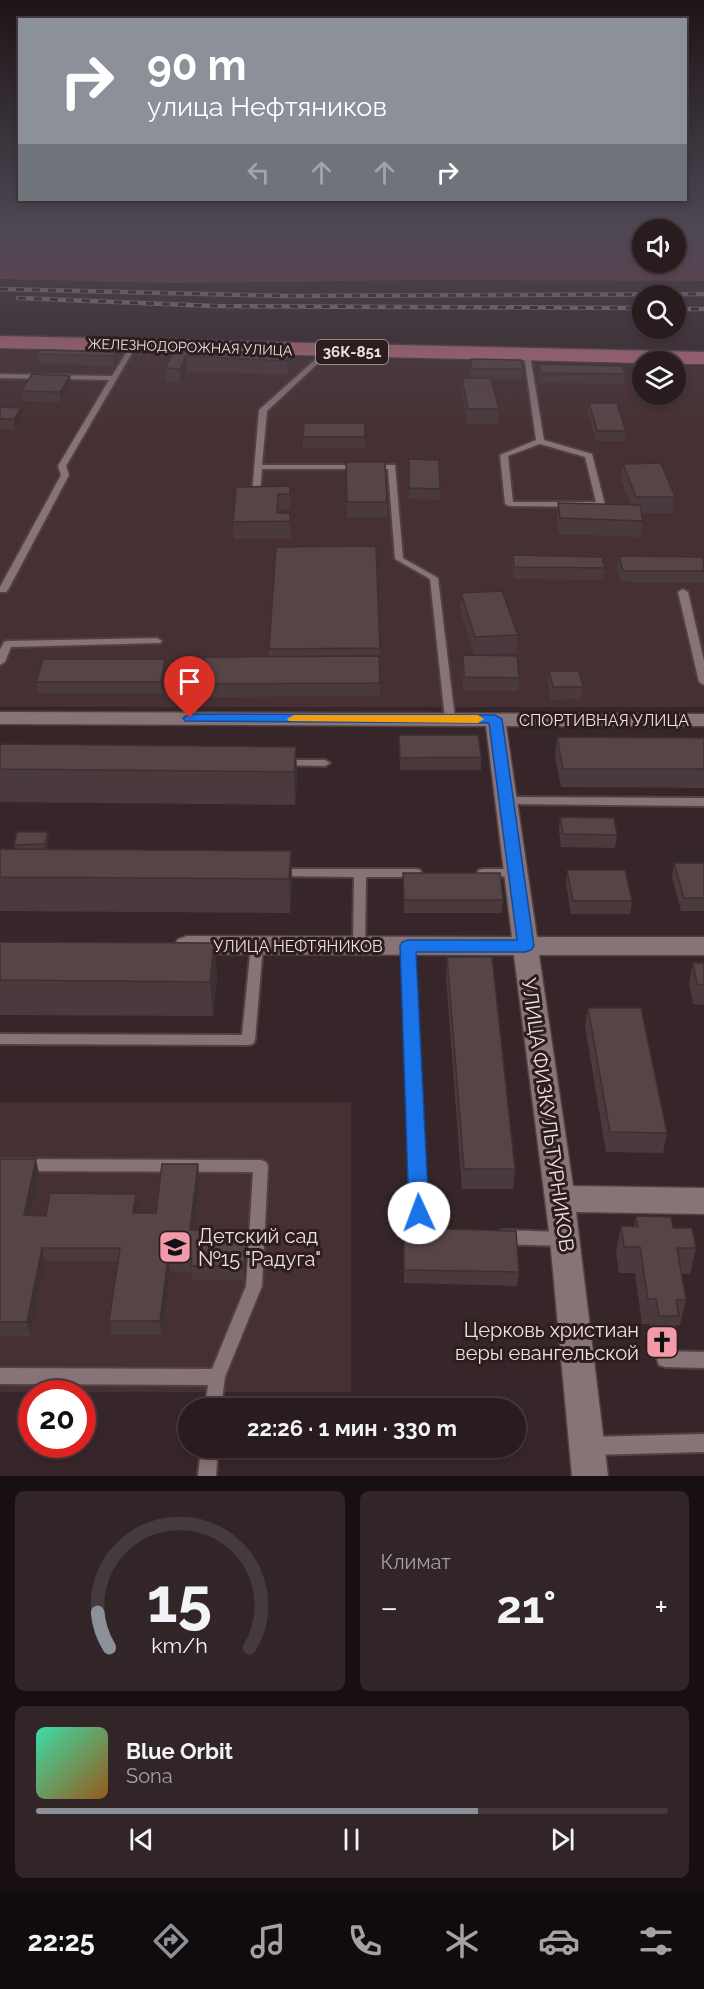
<!DOCTYPE html>
<html lang="ru">
<head>
<meta charset="utf-8">
<style>
  :root { --surface:#291c1f; --page:#312528; --text:#f1f3f6; --muted:#a5a1a4; --line:#453a3d; --accent:#8c9099 }
  body { margin:0; font-family:Raleway,sans-serif; background:var(--page); color:var(--text); height:100vh; display:flex; flex-direction:column; font-size:22px; white-space:nowrap }
  * { box-sizing:border-box; margin:0 }
  p { font-size:20px; color:var(--muted) }
  .icon { flex:none; width:33px; height:33px; fill:none; stroke:currentColor; stroke-width:2; stroke-linecap:round; stroke-linejoin:round }
  .map { position:relative; height:1476px; overflow:hidden }
  .side { display:flex; flex-direction:column; gap:15px; padding:15px; background:#170f11; flex:1 }
  .side>* { flex:none }
  .guide { position:absolute; left:18px; top:18px; width:669px; height:183px; border-radius:0px; box-shadow:0 3px 9px #0003,0 0 0 2px var(--line); background:#8c9099; color:#fff; overflow:hidden }
  .controls { position:absolute; left:632px; top:219px; display:grid; gap:12px }
  .controls a { display:grid; place-items:center; width:54px; height:54px; border-radius:50%; background:var(--surface); box-shadow:0 3px 9px #0003,0 0 0 2px var(--line); font-size:30px }
  .speed { position:absolute; left:18px; top:1380px; display:flex; gap:12px; font-size:30px; font-weight:700; text-align:center }
  .speed>* { display:grid; place-content:center; width:78px; height:78px; border-radius:50%; background:var(--surface); box-shadow:0 3px 9px #0003,0 0 0 2px var(--line); line-height:1 }
  .speed .limit { border:9px solid #d22; background:#fff; color:#111 }
  .pin { position:absolute; display:grid; place-items:center; width:51px; height:51px; color:#fff; margin:-62px -26px; border-radius:50% 50% 50% 0; rotate:-45deg; box-shadow:0 0 6px #0007 }
  .pin .icon { rotate:45deg }
  .me { position:absolute; width:66px; margin:-33px; rotate:358deg; stroke-linejoin:round; filter:drop-shadow(0 0 4px #0008) }
  .turn { display:flex; align-items:center; gap:21px; height:126px; padding:0 30px; font-size:27px }
  .turn .icon { width:78px; height:78px; stroke-width:2.5 }
  .turn b { display:block; font-size:42px; line-height:51px }
  .lanes { display:flex; align-items:center; height:57px; padding:0 30px; background:#0003; justify-content:center; gap:30px; direction:ltr }
  .lanes .off { opacity:.35 }
  .big { font-size:45px; font-weight:700; line-height:1.1 }
  .side .card { flex:1; display:flex; flex-direction:column; justify-content:center; gap:9px; min-width:0; padding:0 21px; border-radius:9px; background:var(--page) }
  .side .dial { align-items:center; gap:0 }
  .dial svg { height:156px; overflow:visible; fill:none; stroke:var(--line); stroke-width:7; stroke-linecap:round; text-anchor:middle }
  .dial text { fill:var(--text); stroke:none }
  .song { display:flex; align-items:center; gap:18px }
  .cover { width:72px; height:72px; border-radius:9px; background:linear-gradient(135deg,hsl(160 70% 55%),hsl(30 70% 35%)) }
  .played { height:6px; border-radius:3px; background:linear-gradient(90deg,var(--accent) 70%,var(--line) 70%) }
  .keys { display:flex; justify-content:space-around; direction:ltr }
  .heat { display:flex; justify-content:space-between; align-items:center; font-size:33px; direction:ltr }
  .side .tiles { flex:1; display:grid; gap:15px; grid-template-columns:1fr 1fr }
  .card:last-child { grid-column:span 2 }
  .trip { position:absolute; left:178px; top:1398px; width:348px; height:60px; border-radius:30px; background:var(--surface); box-shadow:0 3px 9px #0003,0 0 0 2px var(--line); font-weight:700; line-height:60px; text-align:center }
  .tab-bar { display:flex; height:96px; justify-content:space-around; align-items:center; background:#100b0c; color:var(--muted) }
  .tab-bar .icon { width:42px; height:42px }
  .tab-bar .current { color:var(--accent) }
  .tab-bar b { font-size:27px; color:var(--text) }
  .map>svg:first-child { display:block }
</style>
</head>
<body>
<div class="map">
<svg width="704" height="1476" viewBox="0 0 704 1476">
  <rect width="100%" height="100%" fill="#372629"/>
  <path fill="#473033" d="M0 350 642 365V394H675V366L704 367V707H0Z
    M0 1102H351V1392H0Z"/>
  <path fill="#7d3c48" d="M0 227H425L642 230V262H675V231H704V281L426 280 175 283 0 279Z"/>
  <g fill="none" stroke-linecap="round" stroke-linejoin="round">
    <g stroke="#504144" stroke-width="4">
      <path id="lane" d="M131 345 136 346 66 466 69 475 8 590 6 592H0V587L61 475 58 466 109 380 0 378V374L112 376Z
        M326 350 331 351 267 411 262 465H395L403 558 438 578 455 719 454 721H446L445 719 430 579 395 559 388 469H262L260 494 256 496 252 494 259 410Z
        M527 353 530 355 544 440 592 454 605 505 604 507 509 506 505 504 500 455 536 440 524 355ZM540 444 585 457 596 502H513L508 456Z
        M683 589 688 592 704 661V685L699 682 678 592Z
        M157 638 162 641 160 643 11 647 5 662 0 665V650L4 642 7 641Z
        M282 760H325L330 763 325 766 278 765 277 763Z
        M506 797 704 798V806L502 804 500 801 502 798Z
        M279 869H416L420 870 422 873 420 876 416 877H366L365 946 363 949 359 950 355 949 353 946 354 877 275 876 273 873 275 870Z
        M483 869H516L520 870 522 873 520 876 516 877 479 876 477 873 479 870Z
        M257 942 261 943 263 946 255 1040 253 1044 248 1045 0 1044V1034L242 1035 251 946 253 943Z
        M408 942 412 943 414 946 427 1228 432 1230 435 1235 432 1240 427 1242 415 1240 412 1235 402 946 404 943Z
        M0 1159 261 1160 266 1162 268 1166 262 1286 225 1377 221 1408H205L208 1385 0 1384V1368L212 1369 246 1286 253 1172 0 1171Z
        M503 1230 562 1232 567 1234 570 1239 567 1244 562 1246 503 1244 498 1242 495 1237 498 1232Z
        M665 1351 704 1352V1368L665 1367 659 1365 657 1359 659 1353Z
        M704 1434V1452L590 1455 584 1452 581 1446 584 1440 590 1437Z
        M201 1448H218L216 1476H198Z"/>
    </g>
    <g stroke="#504144" stroke-width="3">
      <path id="street" d="M0 712 704 714V726H506L537 937H704V955H539L573 1186 704 1188V1214L576 1212 608 1476H572L550 1239 514 955 187 954 178 951 174 945 178 939 187 936 512 937 486 726 0 724Z"/>
    </g>
    <g stroke="#504144" stroke-width="3">
      <path id="primary" d="M0 336 704 352V364H675V362L642 363 0 348Z"/>
    </g>
    <use href="#lane" fill="#887376" fill-rule="evenodd"/>
    <use href="#street" fill="#887376" fill-rule="evenodd"/>
    <use href="#primary" fill="#b56c7a" fill-rule="evenodd"/>
    <g stroke="#948688" stroke-width="4.5">
      <path id="rail" d="M0 289 288 296 704 294
        M18 298 214 306 642 308
        M675 309H704"/>
    </g>
    <use href="#rail" stroke="#2d1d1f" stroke-width="3" stroke-dasharray="8" stroke-linecap="butt"/>
  </g>
  <path fill="#4b3a3d" d="M175 349 290 354V368L288 375 187 371 181 383 166 382 165 368Z
    M115 352 116 362 114 366 39 364 37 354Z
    M471 359 523 369 522 380 491 379 499 409 498 424H468L461 393 462 378H471Z
    M539 364 625 374 624 384 540 383 538 374Z
    M70 376 71 386 61 402 23 401 21 391Z
    M589 403 626 431 624 441H596L588 413Z
    M0 407 21 408 22 419 15 430 0 429Z
    M365 423V448H303V437Z
    M409 459 440 489V500L409 499Z
    M346 462 387 502V518H347Z
    M623 464 675 497 672 513 642 514 643 521 641 537 558 534 557 519 558 503 631 505 621 480Z
    M290 486V510H278V513H290L291 538 234 539 233 522Z
    M513 555 605 568 603 580 514 579 512 567Z
    M619 556 704 559V583L621 582 617 567Z
    M461 593 518 635 516 653 474 655 460 610Z
    M380 648V660H379L380 696 202 697 201 684 269 657V649Z
    M463 655 519 678 518 691 463 690 462 668Z
    M165 659 166 671 162 694H38L36 682Z
    M549 671 583 687 581 699 551 700 548 684Z
    M399 735 481 757V770H400Z
    M557 737 704 738V788L561 787 555 756Z
    M0 744 296 747 297 780 295 805 0 802Z
    M560 817 617 835 615 848 561 847 559 830Z
    M49 839 47 849 291 851 292 884 290 913 0 911V849H15L14 845Z
    M674 863H704V911H681L672 877Z
    M567 870 632 901 630 914H571L566 883Z
    M403 873 503 900 502 913H404Z
    M0 942 214 943 217 978 213 1016 0 1015Z
    M447 957 515 1169 513 1189H462L446 977Z
    M693 963H704V1005L693 1004 689 983Z
    M588 1008 667 1133 663 1153 606 1152 585 1027Z
    M0 1159 39 1173 30 1215 46 1216 136 1194 138 1207 137 1213H156L198 1164 199 1178 193 1230 248 1244 245 1280H192L191 1272 170 1271 162 1335H112L109 1321 118 1262 45 1261 30 1336H0Z
    M636 1216 673 1228 696 1248 690 1274H682L686 1300 680 1325H676L672 1342 653 1341 650 1324H642L635 1273H619L616 1252 621 1226 634 1227Z
    M404 1228 519 1272 517 1286 404 1283Z"/>
  <path fill="#3d3032" d="M115 352 116 362 114 366 113 356Z
    M290 354V368L288 375 287 361Z
    M186 356 187 371 181 383 180 369Z
    M70 376 71 386 61 402 60 392Z
    M21 408 22 419 15 430 14 419Z
    M165 659 166 671 162 694 161 682Z
    M296 747 297 780 295 805 294 772Z
    M48 832 49 839 46 851 45 844Z
    M291 851 292 884 290 913 289 879Z
    M214 943 217 978 213 1016 210 982Z
    M36 1159 39 1173 27 1229 24 1215Z
    M198 1164 199 1178 192 1244 190 1230Z
    M136 1194 138 1207 135 1227 133 1213Z
    M247 1230 248 1244 245 1280 244 1266Z
    M42 1248 45 1261 30 1336 27 1322Z
    M168 1258 170 1271 162 1335 160 1321Z"/>
  <path fill="#574447" stroke="#3d3032" stroke-width="1.5" d="M175 349 290 354 287 361 186 356 180 369 165 368Z
    M40 350 115 352 113 356 37 354Z
    M471 359 521 360 523 369H472Z
    M539 364 623 366 625 374 541 373Z
    M32 374 70 376 60 392 21 391Z
    M462 378H491L499 409H468Z
    M589 403H617L626 431H597Z
    M0 407 21 408 14 419H0Z
    M304 423H365V437H303Z
    M409 459 439 460 440 489 409 488Z
    M346 462H385L387 502H347Z
    M661 463 675 497H636L623 464Z
    M290 486V494H278L277 513H290V521L233 522 236 487Z
    M558 503 640 505 643 521 560 518Z
    M376 546 380 648 269 649 276 547Z
    M513 555 602 557 605 568 514 567Z
    M619 556 703 557 704 571H623Z
    M502 591 518 635 475 637 461 593Z
    M463 655 517 656 519 678 464 677Z
    M379 656 380 683 201 684 205 657Z
    M43 659H165L161 682H36Z
    M549 671H579L583 687H553Z
    M399 735H478L481 757 400 758Z
    M557 737 704 738V769H563Z
    M0 744 296 747 294 772 0 769Z
    M560 817 614 818 617 835 563 834Z
    M17 832H48L45 844 14 845Z
    M0 849 291 851 289 879 0 877Z
    M674 863H704V898H684Z
    M567 870H625L632 901H573Z
    M403 873H500L503 900H404Z
    M0 942 214 943 210 982 0 980Z
    M447 957H492L515 1169H464Z
    M693 963H704V985L697 984Z
    M588 1008H641L667 1133 610 1132Z
    M0 1159H36L24 1215 46 1216 50 1193 136 1194 133 1213H156L162 1164H198L190 1230H247L244 1266H191L192 1258H168L160 1321H109L120 1248H42L27 1322H0Z
    M636 1216 671 1217 673 1228H692L696 1248H677L686 1300H676L679 1316H659L656 1299H648L640 1247H624L621 1226 638 1227Z
    M404 1228 516 1231 519 1272 404 1270Z"/>
  <linearGradient id="sky" x2="0" y2="1"><stop stop-color="#1e1517"/><stop offset="0.52" stop-color="#4d4754"/><stop offset="1" stop-color="#4d4754" stop-opacity="0"/></linearGradient>
  <rect width="704" height="434" fill="url(#sky)"/>
  <path fill="#1a73e8" stroke="#114b97" stroke-width="1.5" d="M190 714 495 715 502 719 534 946 531 950 525 952H416L429 1213 426 1219 419 1221 412 1219 409 1213 400 946 402 942 408 940H517L489 723 185 721 183 718Z"/>
  <path fill="#f59e0b" d="M294 715H478L484 719 478 723 289 721 287 719Z"/>
  <defs>
    <g id="school-square" transform="scale(1.725)"><rect x="-9" y="-9" width="18" height="18" rx="4" fill="#f39aa8" stroke="#2d1d1f"/><path d="M0-5L7-2L0 1L-7-2ZM-4 1L0 2.5L4 1V4Q0 6-4 4Z" fill="#111"/></g>
    <g id="church-square" transform="scale(1.725)"><rect x="-9" y="-9" width="18" height="18" rx="4" fill="#f39aa8" stroke="#2d1d1f"/><path d="M-1.2-6h2.4v3.5h3.3v2.4h-3.3V6h-2.4V-.1h-3.3v-2.4h3.3Z" fill="#111"/></g>
  </defs>
  <g fill-rule="evenodd">
    <use href="#school-square" x="175" y="1247"/>
    <use href="#church-square" x="662" y="1342"/>
  </g>
  <g text-anchor="middle" stroke-width="6" stroke-linejoin="round" paint-order="stroke">
    <g font-size="14" fill="#ede1e2" stroke="#2d1d1f">
      <text transform="translate(190 347) rotate(2)" y="5">ЖЕЛЕЗНОДОРОЖНАЯ УЛИЦА</text>
    </g>
    <rect fill="#2d1d1f" stroke="#b3a6a8" stroke-width="1.5" x="316" y="340" width="72" height="24" rx="4.5"/>
    <g font-size="15" font-weight="bold" fill="#ede1e2">
      <text x="352" y="357">36К-851</text>
    </g>
    <g font-size="16" fill="#ede1e2" stroke="#2d1d1f">
      <text x="604" y="726">СПОРТИВНАЯ УЛИЦА</text>
      <text x="298" y="952">УЛИЦА НЕФТЯНИКОВ</text>
    </g>
    <g font-size="20" fill="#ede1e2" stroke="#2d1d1f">
      <text transform="translate(548 1115) rotate(82)" y="7">УЛИЦА ФИЗКУЛЬТУРНИКОВ</text>
    </g>
    <g font-size="20" fill="#ede1e2" stroke="#2d1d1f" text-anchor="start">
      <text x="198" y="1243">Детский сад<tspan x="198" dy="23">№15 "Радуга"</tspan></text>
      <text x="639" y="1337" text-anchor="end">Церковь христиан<tspan x="639" dy="23">веры евангельской</tspan></text>
    </g>
  </g>
</svg>
<div class="controls">
<a><svg class="icon" aria-label="sound" viewBox="0 0 24 24"><path d="M4 9h4l5-4v14l-5-4H4zM17 9q2 3 0 6"/></svg></a>
<a><svg class="icon" aria-label="search" viewBox="0 0 24 24"><circle cx="10" cy="10" r="6"/><path d="M15 15l6 6"/></svg></a>
<a><svg class="icon" aria-label="layers" viewBox="0 0 24 24"><path d="M12 4l9 5-9 5-9-5zM3 14l9 5 9-5"/></svg></a>
</div>
<div class="speed"><div class="limit">20</div></div>
<div class="pin" style="left:190px;top:718px;background:#d93025"><svg class="icon" aria-label="arrive" viewBox="0 0 24 24"><path d="M6 21V4h12l-3 4 3 4H6"/></svg></div>
<svg class="me" style="left:419px;top:1213px" viewBox="-20 -20 40 40"><circle r="19" fill="#fff"/><path d="M0-13L10 11 0 6-10 11z" fill="#1a73e8"/></svg>
<div class="trip">22:26 · 1 мин · 330 m</div>
<div class="guide">
<div class="turn"><svg class="icon" aria-label="right" viewBox="0 0 24 24"><path d="M7 20v-9h11M14 6l5 5-5 5"/></svg><div><b>90 m</b>улица Нефтяников</div></div>
<div class="lanes"><svg class="icon off" aria-label="left" viewBox="0 0 24 24"><path d="M17 20v-9H6M10 6l-5 5 5 5"/></svg><svg class="icon off" aria-label="ahead" viewBox="0 0 24 24"><path d="M12 20V5M6 11l6-6 6 6"/></svg><svg class="icon off" aria-label="ahead" viewBox="0 0 24 24"><path d="M12 20V5M6 11l6-6 6 6"/></svg><svg class="icon" aria-label="right" viewBox="0 0 24 24"><path d="M7 20v-9h11M14 6l5 5-5 5"/></svg></div>
</div>
</div>
<section class="side">
<div class="tiles">
<div class="card dial"><svg viewBox="0 0 100 80">
<path d="M14 69A42 42 0 1 1 86 69"/>
<path d="M14 69A42 42 0 0 1 8 51" stroke="#8c9099"/>
<text x="50" y="56" font-size="32" font-weight="700">15</text>
<text x="50" y="72" font-size="11">km/h</text>
</svg></div>
<div class="card"><p>Климат</p>
<div class="heat"><a>−</a><b class="big">21°</b><a>+</a></div>
</div>
<div class="card">
<div class="song"><i class="cover"></i><div><b>Blue Orbit</b><p>Sona</p></div></div>
<div class="played"></div>
<div class="keys"><svg class="icon" aria-label="previous" viewBox="0 0 24 24"><path d="M18 5L8 12l10 7zM5 5v14"/></svg><svg class="icon" aria-label="pause" viewBox="0 0 24 24"><path d="M8 5v14M16 5v14"/></svg><svg class="icon" aria-label="next" viewBox="0 0 24 24"><path d="M6 5l10 7-10 7zM19 5v14"/></svg></div>
</div>
</div>
</section>
<nav class="tab-bar">
<b>22:25</b>
<svg class="icon current" aria-label="directions" viewBox="0 0 24 24"><path d="M12 3l9 9-9 9-9-9zM9 14v-3h6M13 9l2 2-2 2"/></svg>
<svg class="icon" aria-label="music" viewBox="0 0 24 24"><path d="M9 18V5l10-2v13"/><circle cx="6" cy="18" r="3"/><circle cx="16" cy="16" r="3"/></svg>
<svg class="icon" aria-label="phone" viewBox="0 0 24 24"><path d="M5 4h4l2 5-3 2q2 4 5 5l2-3 5 2v4C11 20 4 13 5 4z"/></svg>
<svg class="icon" aria-label="climate" viewBox="0 0 24 24"><path d="M12 3v18M4 7l16 10M4 17L20 7"/></svg>
<svg class="icon" aria-label="car" viewBox="0 0 24 24"><path d="M5 17H2v-5l4-1 3-4h7l3 4 3 1v5h-3M9 17h6M6 11h13"/><circle cx="7" cy="17" r="2"/><circle cx="17" cy="17" r="2"/></svg>
<svg class="icon" aria-label="filters" viewBox="0 0 24 24"><path d="M4 7h16M4 17h16"/><circle cx="9" cy="7" r="2"/><circle cx="15" cy="17" r="2"/></svg>
</nav>
</body>
</html>
